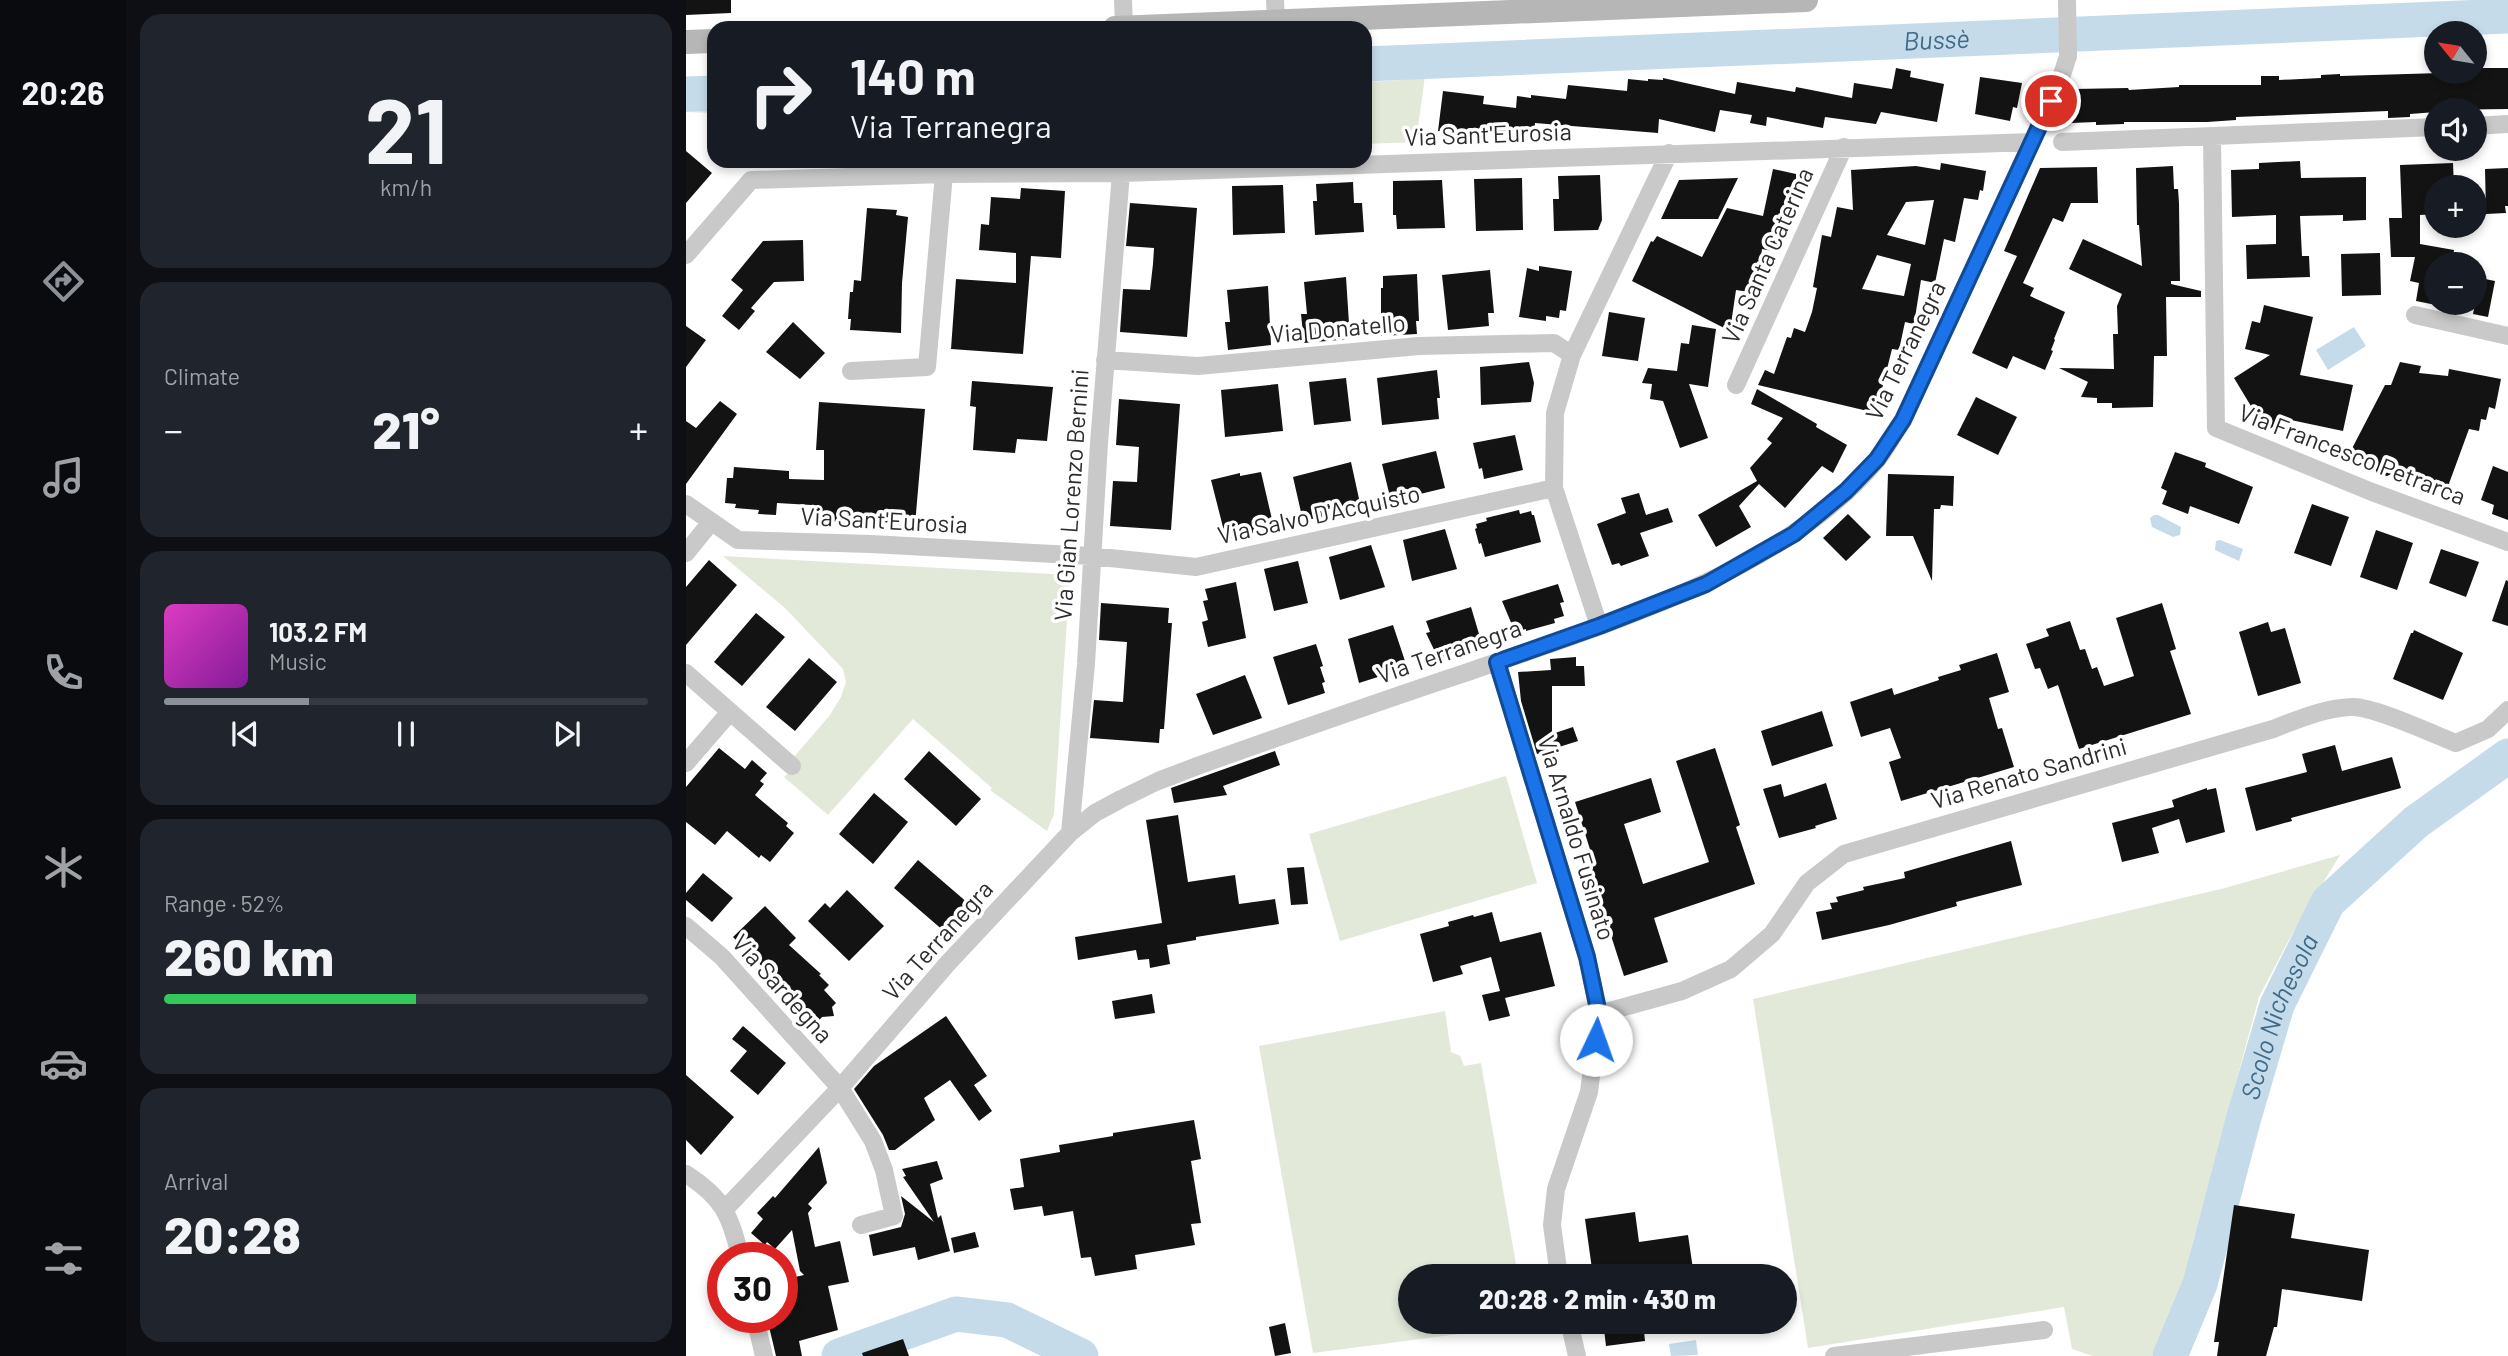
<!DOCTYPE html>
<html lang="en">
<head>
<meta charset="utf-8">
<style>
  :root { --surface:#171b24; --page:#20242c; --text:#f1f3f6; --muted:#9ea1a6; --line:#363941; --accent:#8c9099 }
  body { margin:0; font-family:Barlow,sans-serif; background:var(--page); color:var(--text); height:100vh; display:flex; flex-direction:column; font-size:26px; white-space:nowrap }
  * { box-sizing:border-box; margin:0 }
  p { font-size:23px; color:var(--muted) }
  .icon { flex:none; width:38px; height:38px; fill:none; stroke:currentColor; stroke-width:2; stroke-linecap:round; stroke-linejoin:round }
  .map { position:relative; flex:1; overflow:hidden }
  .drawer { display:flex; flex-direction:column; gap:14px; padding:14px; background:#0d0f14; width:560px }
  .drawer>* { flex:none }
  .guide { position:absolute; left:21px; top:21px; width:665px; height:147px; border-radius:21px; box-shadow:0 4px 10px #0003; background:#171b24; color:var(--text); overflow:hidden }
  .needle { width:46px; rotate:300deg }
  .fabs { position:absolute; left:1738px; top:21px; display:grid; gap:14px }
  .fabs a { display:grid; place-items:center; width:63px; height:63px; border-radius:50%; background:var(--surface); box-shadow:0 4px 10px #0003; font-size:35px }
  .speed { position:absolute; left:21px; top:1242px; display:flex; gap:14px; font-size:35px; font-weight:700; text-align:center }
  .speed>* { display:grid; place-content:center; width:91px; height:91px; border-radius:50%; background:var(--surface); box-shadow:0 4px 10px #0003; line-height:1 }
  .speed .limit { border:10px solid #d22; background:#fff; color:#111 }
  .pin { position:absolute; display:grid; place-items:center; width:60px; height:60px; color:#fff; margin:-30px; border:4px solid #fff; border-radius:50%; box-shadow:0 2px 7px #0007 }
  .me { position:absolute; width:77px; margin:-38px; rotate:3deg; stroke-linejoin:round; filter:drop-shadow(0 0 5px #0008) }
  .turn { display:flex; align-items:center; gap:24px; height:147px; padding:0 28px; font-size:32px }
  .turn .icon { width:91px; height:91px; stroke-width:2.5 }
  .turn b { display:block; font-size:49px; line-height:60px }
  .big { font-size:52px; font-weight:800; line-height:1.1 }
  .drawer .tile { flex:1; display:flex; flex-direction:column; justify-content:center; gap:10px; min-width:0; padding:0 24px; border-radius:21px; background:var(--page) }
  .drawer .dial { align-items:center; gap:0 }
  .dial b { font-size:91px; line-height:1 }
  .song { display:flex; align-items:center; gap:21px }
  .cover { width:84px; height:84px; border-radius:10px; background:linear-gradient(135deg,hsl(310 70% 55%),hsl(290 70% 35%)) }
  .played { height:7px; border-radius:4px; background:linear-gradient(90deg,var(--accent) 30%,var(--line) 30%) }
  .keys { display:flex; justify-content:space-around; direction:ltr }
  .heat { display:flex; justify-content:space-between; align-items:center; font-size:38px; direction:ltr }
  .charge { height:10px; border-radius:5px; background:linear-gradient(90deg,#34c759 52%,var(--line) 0) }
  .trip { position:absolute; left:712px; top:1264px; width:399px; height:70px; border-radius:35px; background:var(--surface); box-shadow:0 4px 10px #0003; font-weight:800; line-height:70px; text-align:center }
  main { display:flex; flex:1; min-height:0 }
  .menu { display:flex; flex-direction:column; width:126px; justify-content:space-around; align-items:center; background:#090b0e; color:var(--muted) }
  .menu .icon { width:49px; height:49px }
  .menu .active { color:var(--accent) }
  .menu b { font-size:32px; color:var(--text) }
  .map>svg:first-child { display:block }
</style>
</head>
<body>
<main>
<nav class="menu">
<b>20:26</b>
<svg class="icon active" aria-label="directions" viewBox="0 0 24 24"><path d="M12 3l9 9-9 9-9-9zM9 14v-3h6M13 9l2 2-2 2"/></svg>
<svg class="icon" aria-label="music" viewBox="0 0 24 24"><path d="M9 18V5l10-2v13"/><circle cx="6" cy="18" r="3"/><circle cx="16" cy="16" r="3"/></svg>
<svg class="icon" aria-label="phone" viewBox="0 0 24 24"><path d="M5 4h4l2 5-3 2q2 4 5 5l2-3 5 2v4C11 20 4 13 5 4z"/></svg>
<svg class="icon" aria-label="climate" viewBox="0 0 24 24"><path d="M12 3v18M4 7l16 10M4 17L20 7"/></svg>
<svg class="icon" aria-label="car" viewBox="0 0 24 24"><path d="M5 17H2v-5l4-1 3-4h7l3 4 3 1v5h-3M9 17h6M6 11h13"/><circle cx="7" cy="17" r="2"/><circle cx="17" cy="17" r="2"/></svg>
<svg class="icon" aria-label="filters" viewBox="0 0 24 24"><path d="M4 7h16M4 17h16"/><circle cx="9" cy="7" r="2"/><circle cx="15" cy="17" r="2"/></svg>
</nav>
<section class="drawer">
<div class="tile dial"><b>21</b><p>km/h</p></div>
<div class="tile"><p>Climate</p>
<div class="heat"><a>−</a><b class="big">21°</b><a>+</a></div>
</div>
<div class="tile">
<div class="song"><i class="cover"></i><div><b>103.2 FM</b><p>Music</p></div></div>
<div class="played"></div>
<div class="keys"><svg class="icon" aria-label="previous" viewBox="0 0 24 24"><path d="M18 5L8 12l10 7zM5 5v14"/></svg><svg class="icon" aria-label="pause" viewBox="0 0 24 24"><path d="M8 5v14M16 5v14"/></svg><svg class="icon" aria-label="next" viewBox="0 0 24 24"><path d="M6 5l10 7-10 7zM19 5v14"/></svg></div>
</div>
<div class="tile"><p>Range · 52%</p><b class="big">260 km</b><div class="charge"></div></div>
<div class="tile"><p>Arrival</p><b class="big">20:28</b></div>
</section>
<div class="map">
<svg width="1822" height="1356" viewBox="0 0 1822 1356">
  <rect width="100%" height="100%" fill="#fff"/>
  <path fill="#e2e9d9" d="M732 76H739L730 142 679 144V82L717 80Z
    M28 102V113L0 112V103Z
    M37 556 384 575 368 814 361 831 304 790 306 788 227 719 142 815 98 777 106 770 107 758 144 715 155 697 160 682 157 669 99 608Z
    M820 776 851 883 654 941 623 834Z
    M1654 855 1606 934 1573 997 1506 1245 1496 1288 1485 1322 1466 1356H1407L1386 1349 1378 1307 1122 1348 1067 999 1539 888Z
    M759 1011 765 1052 774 1056 778 1066 795 1063 832 1276H724V1321H840L841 1325 627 1353 573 1046Z"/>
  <path fill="#c6dbe9" d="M1668 327 1680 346 1642 370 1630 350Z
    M1468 515H1472L1495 527 1494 535 1487 537 1466 527 1464 518Z
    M1534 540 1557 549 1553 561 1529 550 1530 541Z
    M1010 1340 1012 1355 985 1356 983 1344Z"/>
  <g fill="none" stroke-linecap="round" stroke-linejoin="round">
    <g stroke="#c6dbe9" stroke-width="35">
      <path id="s1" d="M679 64 1822 16"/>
      <path d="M0 94 28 93"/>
      <path d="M153 1356 270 1314 321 1320 395 1356"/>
      <path id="s2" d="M1484 1356 1514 1284 1558 1117 1591 1005 1642 902 1730 822 1822 756"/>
    </g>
  </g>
  <path fill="#131313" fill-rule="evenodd" d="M0 0H45V13L0 15Z
    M1210 68 1225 71 1224 77 1258 84 1251 122 1195 112 1190 124 1139 117 1137 128 1081 117 1080 126 1064 123 1066 115 1034 110 1029 132 973 119 972 133 849 123 848 137 793 132V136L752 131 757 91 798 96 797 104 830 108 831 96 845 98V95L880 99 882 85 941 91 942 79 962 81V79L977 80V78L1049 94 1051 82 1109 92 1110 87 1166 98 1168 83 1206 89Z
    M1788 68H1822V109L1750 110V112L1724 114V117L1702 118V111L1550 117V120L1521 122H1438V124L1410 125V122L1385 123 1384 104H1388V89L1442 88 1443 90 1493 87V85H1575V76H1593V80L1635 78V75L1654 74V76L1788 72Z
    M1294 77 1336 83 1331 108 1327 107 1324 121 1289 114Z
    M0 151 26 173 0 203Z
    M1614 161 1615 178 1680 177V220L1657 221V215L1614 216 1616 256H1623L1624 277 1561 279 1560 245 1590 244V215L1546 217 1545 170 1573 169V163Z
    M1255 163 1300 171 1297 191 1294 190 1292 200 1278 198 1269 242 1258 239 1249 283 1235 280 1228 324 1219 322 1213 350 1206 349 1190 413 1072 385 1079 370 1088 374 1101 337 1105 338 1108 328 1119 332 1126 312 1131 288 1127 287 1136 235 1145 237 1151 207 1167 210 1165 170 1230 166 1254 170ZM1248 200 1239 245 1201 235 1220 202ZM1191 255 1225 264 1218 296 1176 289Z
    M1767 163 1768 187H1750V214L1734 215V244L1768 250 1766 264H1750V305L1730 301 1733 283 1724 281 1729 257H1705L1703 218H1716L1714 165Z
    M1487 166 1488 189H1492L1493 203 1494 281H1485V284L1515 291V297H1480L1481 356H1468L1467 407 1426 408V403H1411V398L1395 397 1402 382 1373 368 1428 369 1427 334H1432L1431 306 1436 294 1383 269 1397 239 1456 266 1453 225H1451L1450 168Z
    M1411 167 1412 203H1385L1377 222 1367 218 1337 283 1348 288 1344 296 1379 312 1368 339 1369 340 1365 350 1367 351 1359 370 1327 356 1321 369 1286 353 1331 256 1318 251 1354 168Z
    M1822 168V206H1819L1820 213 1800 214 1799 169Z
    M1087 169 1110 174V194H1108L1100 240 1094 238 1091 252 1076 249 1070 293 1050 290 1044 331 946 281 965 241 967 242 971 236 1016 257 1041 208 1077 216Z
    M914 175 916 220 912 230 868 231 867 199H873L872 176Z
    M836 178 837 230 790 231 788 179Z
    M1052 178 1032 219H975L993 180Z
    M756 180 759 228 711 229 710 215H707V181Z
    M667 182 668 203H676L678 232 629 235 627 201H631L630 184Z
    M597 185 599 233 547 235 546 186Z
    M335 188 379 191 375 258 345 256 337 354 265 349 270 279 330 283V253L293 250 295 224 303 225 305 197 334 199Z
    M444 203 511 208 501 337 434 332 437 289 464 290 467 264 468 248 440 246Z
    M181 208 211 210 210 215 222 217 216 283 215 333 164 330 165 319H162L164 292H167L168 280 175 281Z
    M117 240 118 281 88 282 65 308 69 311 53 330 36 316 57 290 45 280 77 241Z
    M1694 253 1695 295 1656 296 1655 254Z
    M853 266 886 271 880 311 874 310 873 318 860 316V321L833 317 841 268 853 271Z
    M804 270 808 313H802L803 326 762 330 756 275Z
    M731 274 733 321H730L731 334 695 336V288H697V276Z
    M660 277 664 339 618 343 615 314H621L618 282Z
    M1794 278 1809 281 1802 317 1787 314Z
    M582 286 585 345 542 350 539 322H544L541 290Z
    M1578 305 1627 317 1614 375 1667 385 1657 431 1600 419 1580 431 1548 378 1584 355 1559 349 1566 321 1574 323Z
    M923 312 959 318 952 361 916 356Z
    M107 322 139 353 114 379 80 352Z
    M1006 325 1030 329 1022 387 1003 384 1022 438 994 448 977 401 964 399 966 384 956 383 962 368 991 371 995 343 1003 344Z
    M0 326 20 340 0 367Z
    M843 362 848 383 845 402 795 405 794 367Z
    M1714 362 1735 366 1733 373 1762 376 1763 369 1815 379 1809 409 1803 407 1800 420 1795 419 1793 431 1783 429 1761 489 1710 472 1701 476 1691 473 1687 463 1678 468 1660 460 1699 385H1705Z
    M751 370 754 398H751L753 419 696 425 691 378Z
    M660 378 665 421 628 425 623 382Z
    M286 381 367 387 361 441 331 439 329 453 287 450 290 407 284 406Z
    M592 384 597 431 539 437 535 390Z
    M1071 389 1131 424 1130 427 1161 445 1147 473 1136 466 1099 508 1073 484 1053 506 1065 527 1030 547 1012 515 1071 481 1064 468 1086 443 1081 439 1097 418 1065 404Z
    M1290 397 1331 417 1312 455 1271 435Z
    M433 399 494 404 485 530 424 526 427 481 451 482 453 447 430 445Z
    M34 401 51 414 0 484V421L10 428Z
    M133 402 239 409 229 525 164 519V522L131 521 132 508H125V505L91 503 90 515 72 514 73 510 49 508 50 504 39 503 41 478H47L48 467 103 471V479L138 480V450H130Z
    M829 435 837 470 798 479 796 468 793 469 787 443Z
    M750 451 759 488 705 501 696 464Z
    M1489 452 1520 463 1519 467 1567 487 1553 524 1504 506 1502 514 1476 504 1481 491 1475 488Z
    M665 462 675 508 617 521 607 477Z
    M1807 466 1822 472V520L1806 514 1808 505 1795 500Z
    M575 472 588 528 540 539 525 480 554 473V476Z
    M1202 474 1268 476 1267 506 1255 505 1254 509H1248L1246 581 1227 536H1200Z
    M953 493 960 515 982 508 987 522 954 533 963 556 935 566 933 563 926 565 911 524 940 513 935 498Z
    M1626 504 1663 517 1645 566 1608 553Z
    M833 510 834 514 845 511 846 515H848L855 542 799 557 795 543 793 544 789 529 791 528 790 524 801 521 800 518Z
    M1162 514 1185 537 1160 561 1137 538Z
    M759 529 771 569 726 581 717 540Z
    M1690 530 1727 543 1711 590 1674 577Z
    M685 545 699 587 654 600 643 557Z
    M1755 549 1793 562 1780 597 1743 583Z
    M23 560 51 585 0 645V587Z
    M612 561 622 603 588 611 578 569Z
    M1820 580 1822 581V626L1806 621Z
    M550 582 560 638 522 647 516 622 522 620 517 601 522 600 519 589Z
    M872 584 878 602 874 603 878 616 868 619 869 623 840 631V629L829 632 816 601Z
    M415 603 483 608 482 623H486L478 729H474L473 743 404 738 408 700 437 702 441 642 413 640Z
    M1476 603 1490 649 1484 651 1505 714 1393 749 1372 685 1362 689 1354 668 1349 669 1340 644 1363 636 1360 629 1384 621 1394 650 1399 649 1406 669 1411 667 1418 686 1448 676 1430 618Z
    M785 607 796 644 792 646 793 649 752 658 740 633 744 632 740 621Z
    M70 613 99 637 56 686 28 662Z
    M1582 622 1585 632 1599 628 1615 683 1572 696 1553 632Z
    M707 625 721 667 715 669 716 672 699 678 698 675 673 683 662 639Z
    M1728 630 1777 653 1757 700 1707 679 1725 633H1727Z
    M630 644 637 666 634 667 639 682 636 683 639 693 602 705 587 657Z
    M1311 653 1323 692 1303 698 1312 729 1316 728 1328 767 1215 801 1203 762 1215 758 1204 728 1175 737 1164 702 1206 688 1208 695 1253 680 1252 677 1275 670 1273 665Z
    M890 657V666H898L899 686H866V734L887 727 892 741 851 754 835 701 832 672 865 670 864 659Z
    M123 658 151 682 109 731 80 707Z
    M559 675 576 718 527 735 510 694Z
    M1136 711 1147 746 1086 766 1075 731Z
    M1649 745 1656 771 1706 757 1715 788 1605 818 1606 821 1570 831 1559 788 1621 772 1616 754Z
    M33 748 59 769 66 760 81 773 74 781 78 784 69 795 102 823 100 826 108 833 84 862 75 855 73 858 41 831 29 845 0 822V787Z
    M1029 748 1054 825 1050 827 1069 884 968 918 982 962 938 976 902 864 908 862 889 802 965 778 975 812 938 824 957 884 1023 862 990 761Z
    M243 751 295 799 270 826 218 779Z
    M589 751 594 765 537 786 541 795 488 803 485 788Z
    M1140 783 1151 819 1129 826 1130 828 1093 838 1077 789 1095 784 1098 797Z
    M1521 788V790L1530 788 1539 832 1500 843 1493 819 1466 828 1473 853 1436 862 1426 823 1488 807 1486 800Z
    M188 793 222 822 187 864 153 834Z
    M492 815 502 882 549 875 553 904 589 899 593 924 510 937V940L481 945 484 964 464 968 463 959 452 960 450 950 392 960 389 937 476 923 460 820Z
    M1325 841 1336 885 1270 902 1271 906 1203 925 1136 940 1130 912 1146 909 1144 903 1152 902 1150 897 1178 890 1177 887 1219 878 1218 872Z
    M232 860 283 904 259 932 208 888Z
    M618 867 622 904 605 905 601 868Z
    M17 873 47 898 26 922 0 900V893Z
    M161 890 198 926 163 961 122 921 139 903 144 908Z
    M79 906 110 938 103 945 135 974 133 975 143 985 138 990 150 1003 146 1007 148 1016 136 1017 127 1026 94 992 97 988 47 937Z
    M806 912 814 942 855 932 869 986 819 998 824 1016 803 1021 796 995 814 991 805 957 774 966 777 974 747 982 734 934 763 926 762 922 787 915 788 917Z
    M466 994 469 1013 429 1019 426 1001Z
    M260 1016 301 1076 288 1085 306 1111 293 1121 264 1080 238 1098 249 1120 209 1150H203L197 1135 168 1089 188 1066Z
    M57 1026 100 1063 72 1095 44 1071 61 1051 46 1039Z
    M0 1075 48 1117 15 1155 0 1140Z
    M508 1120 515 1159 505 1161 515 1223 505 1224 509 1245 449 1255 451 1269 409 1276 405 1257 395 1258 387 1211 358 1216 356 1206 328 1210 324 1189 338 1187 334 1159 374 1152 373 1145 427 1136V1133Z
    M133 1147 141 1183 122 1204 126 1208 122 1213 129 1247 154 1241 163 1282 142 1286 152 1330 113 1341 116 1356H90L81 1318H96V1280L118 1275 114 1271 106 1230 89 1249 81 1242 79 1245 65 1233 77 1219 71 1213 87 1196 89 1198Z
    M251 1161 257 1179 244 1184 252 1218 255 1215 264 1251 232 1260 229 1247 187 1256 183 1235 215 1227 219 1214 215 1196 248 1222 217 1177 220 1176 216 1169Z
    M1548 1205 1609 1214 1605 1238 1683 1250 1676 1301 1596 1289 1591 1327H1588L1580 1356H1531L1533 1342H1528Z
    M949 1212 953 1242 1002 1235 1008 1276H907L899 1219Z
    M289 1232 293 1247 268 1253 265 1238Z
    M917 1321H957L959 1341 920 1346Z
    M599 1323 605 1353 589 1356 583 1327Z
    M217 1339 223 1356H177L176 1353Z"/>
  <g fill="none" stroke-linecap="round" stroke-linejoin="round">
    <path stroke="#c9c9c9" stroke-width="18" d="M437 0 438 28
      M589 0 590 22
      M1788 126 1822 124
      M1526 136 1530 428 1686 492 1822 542
      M1376 142 1750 127
      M0 255 65 180 258 174 436 173 1346 142
      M1729 315 1822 336
      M419 360 512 366 733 346 868 343 886 355
      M165 371 241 367 258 174
      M1050 385 1158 147
      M0 504 52 540 185 544 405 556 510 567 868 488
      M0 553 25 522
      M913 626 868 488 869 413 886 355 983 153
      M811 662 901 957 913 1014 903 1092 870 1189 866 1225 873 1276
      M0 673 106 766
      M0 763 44 712
      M384 833 400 664 413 443 436 161
      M0 926 36 957 154 1088 187 1141 198 1170 208 1216 175 1225
      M913 1014 996 991 1045 969 1086 934 1121 883 1158 854 1587 729C1613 719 1638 708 1666 707 1687 706 1747 734 1770 743L1802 729 1822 710
      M0 1174C39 1199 43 1215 55 1258
      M39 1209 154 1088 262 963 384 833 409 813 435 799 472 781 514 765C604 733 694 701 785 671 918 625 1098 572 1191 460 1201 448 1208 433 1217 420L1374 81 1382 56 1381 0
      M69 1318 78 1356
      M883 1321 891 1356
      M1148 1356 1358 1330"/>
    <path stroke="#b6b6b6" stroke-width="24" d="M429 28 1120 0
      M0 42 28 41"/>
  </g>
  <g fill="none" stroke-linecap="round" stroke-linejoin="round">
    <g stroke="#114b97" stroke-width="18">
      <path id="route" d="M910 1040 913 1014 901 957 811 662 913 626 1020 584 1108 534 1160 491 1191 459 1217 420 1365 101"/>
    </g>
    <use href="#route" stroke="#1a73e8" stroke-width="12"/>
  </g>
  <g text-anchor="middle" stroke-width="7" stroke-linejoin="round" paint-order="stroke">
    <g font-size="24" fill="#2c2c2c" stroke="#fff">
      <text transform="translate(802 135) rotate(-2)" y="8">Via Sant'Eurosia</text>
      <text transform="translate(1082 256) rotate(-66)" y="8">Via Santa Caterina</text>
      <text transform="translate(652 329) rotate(-5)" y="8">Via Donatello</text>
      <text transform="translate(1220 351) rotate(-64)" y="8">Via Terranegra</text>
      <text transform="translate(1666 455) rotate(21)" y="8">Via Francesco Petrarca</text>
      <text transform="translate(386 495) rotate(-86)" y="8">Via Gian Lorenzo Bernini</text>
      <text transform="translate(633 515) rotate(-12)" y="8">Via Salvo D'Acquisto</text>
      <text transform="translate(198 521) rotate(3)" y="8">Via Sant'Eurosia</text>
      <text transform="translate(763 652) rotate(-19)" y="8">Via Terranegra</text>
      <text transform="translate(1343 774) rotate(-16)" y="8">Via Renato Sandrini</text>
      <text transform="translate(890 838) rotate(73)" y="8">Via Arnaldo Fusinato</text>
      <text transform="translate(252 941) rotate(-48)" y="8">Via Terranegra</text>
      <text transform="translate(96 989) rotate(48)" y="8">Via Sardegna</text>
    </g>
    <g font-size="26" font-style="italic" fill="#3e6b8a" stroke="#fff">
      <text dy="9" stroke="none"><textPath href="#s1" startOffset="572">Bussè</textPath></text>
      <text dy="9" stroke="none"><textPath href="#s2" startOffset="357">Scolo Nichesola</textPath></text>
    </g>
  </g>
</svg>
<div class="fabs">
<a><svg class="needle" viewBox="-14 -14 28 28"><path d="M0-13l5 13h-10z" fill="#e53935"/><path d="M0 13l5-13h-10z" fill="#9ea1a6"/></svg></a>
<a><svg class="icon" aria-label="sound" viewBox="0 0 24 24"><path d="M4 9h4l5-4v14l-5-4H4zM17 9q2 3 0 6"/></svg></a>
<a>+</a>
<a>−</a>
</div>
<div class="speed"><div class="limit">30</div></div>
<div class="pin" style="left:1365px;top:101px;background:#d93025"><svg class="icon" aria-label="arrive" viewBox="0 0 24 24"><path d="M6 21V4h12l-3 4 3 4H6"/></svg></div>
<svg class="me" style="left:910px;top:1040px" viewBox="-20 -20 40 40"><circle r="19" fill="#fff"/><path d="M0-13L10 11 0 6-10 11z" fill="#1a73e8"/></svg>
<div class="trip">20:28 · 2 min · 430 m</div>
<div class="guide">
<div class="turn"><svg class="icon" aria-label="right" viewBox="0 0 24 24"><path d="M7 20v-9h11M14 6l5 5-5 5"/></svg><div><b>140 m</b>Via Terranegra</div></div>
</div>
</div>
</main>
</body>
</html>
